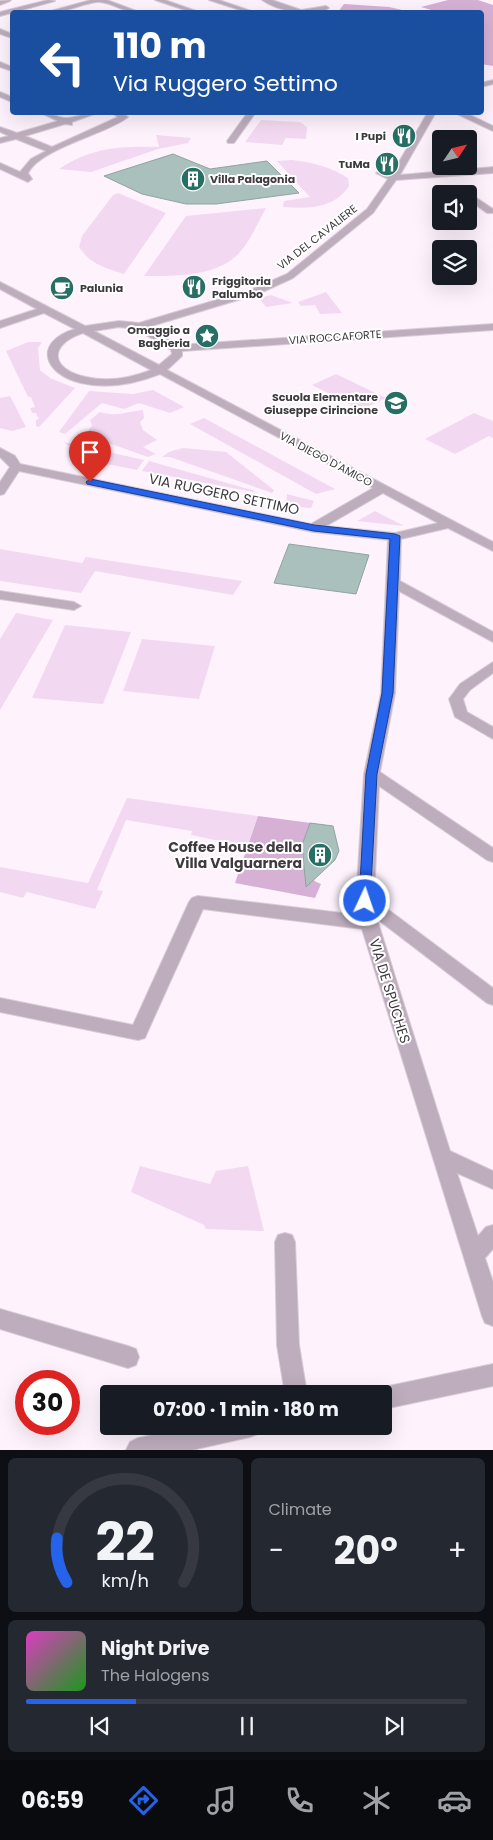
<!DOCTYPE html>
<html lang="en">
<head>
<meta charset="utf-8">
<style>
  :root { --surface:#171b24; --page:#242831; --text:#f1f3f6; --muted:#9ea1a6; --line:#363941; --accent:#2563eb }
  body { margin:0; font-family:Poppins,sans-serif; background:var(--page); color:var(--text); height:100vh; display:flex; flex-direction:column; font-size:19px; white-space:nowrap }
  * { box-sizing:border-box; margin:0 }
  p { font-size:16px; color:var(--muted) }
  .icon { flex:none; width:28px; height:28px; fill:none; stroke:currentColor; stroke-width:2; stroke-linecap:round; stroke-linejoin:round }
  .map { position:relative; height:1450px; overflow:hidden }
  .panel { display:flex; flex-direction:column; gap:8px; padding:8px; background:#0d0f14; flex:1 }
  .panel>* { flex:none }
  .hud { position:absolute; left:10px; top:10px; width:474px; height:105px; border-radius:5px; box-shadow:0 5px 20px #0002; background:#1a4fa0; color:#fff; overflow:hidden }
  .needle { width:32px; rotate:55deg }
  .buttons { position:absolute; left:432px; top:130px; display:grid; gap:10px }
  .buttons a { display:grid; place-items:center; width:45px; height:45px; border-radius:5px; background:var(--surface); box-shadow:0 5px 20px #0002; font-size:25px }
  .speed { position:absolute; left:15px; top:1370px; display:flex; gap:10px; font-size:25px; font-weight:700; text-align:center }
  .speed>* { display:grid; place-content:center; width:65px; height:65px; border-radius:50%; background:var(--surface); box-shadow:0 5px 20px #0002; line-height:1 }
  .speed .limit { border:8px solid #d22; background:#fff; color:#111 }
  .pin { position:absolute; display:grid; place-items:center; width:42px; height:42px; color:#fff; margin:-51px -21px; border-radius:50% 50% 50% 0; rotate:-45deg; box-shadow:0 0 5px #0007 }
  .pin .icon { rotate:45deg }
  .me { position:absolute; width:55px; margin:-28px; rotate:3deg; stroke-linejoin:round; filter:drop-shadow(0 0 4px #0008) }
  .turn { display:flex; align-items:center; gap:18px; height:105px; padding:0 20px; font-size:22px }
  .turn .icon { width:65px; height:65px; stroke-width:2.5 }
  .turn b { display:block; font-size:35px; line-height:42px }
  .big { font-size:38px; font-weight:700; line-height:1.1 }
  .panel .widget { flex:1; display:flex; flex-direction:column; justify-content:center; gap:8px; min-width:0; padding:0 18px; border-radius:8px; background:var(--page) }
  .panel .dial { align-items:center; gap:0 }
  .dial svg { height:130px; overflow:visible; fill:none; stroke:var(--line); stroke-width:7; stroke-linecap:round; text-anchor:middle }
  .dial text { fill:var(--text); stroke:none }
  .song { display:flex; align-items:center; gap:15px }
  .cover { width:60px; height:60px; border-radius:8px; background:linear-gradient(135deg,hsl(310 70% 55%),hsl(120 70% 35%)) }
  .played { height:5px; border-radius:2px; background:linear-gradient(90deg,var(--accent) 25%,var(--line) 25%) }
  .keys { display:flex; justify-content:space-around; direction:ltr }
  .heat { display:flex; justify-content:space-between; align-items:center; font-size:28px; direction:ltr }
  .panel .tiles { flex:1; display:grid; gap:8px; grid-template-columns:1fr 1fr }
  .widget:last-child { grid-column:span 2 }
  .trip { position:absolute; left:100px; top:1385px; width:292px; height:50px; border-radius:5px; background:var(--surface); box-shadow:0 5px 20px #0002; font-weight:700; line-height:50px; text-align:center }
  .menu { display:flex; height:80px; justify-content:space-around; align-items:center; background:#090b0e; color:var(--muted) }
  .menu .icon { width:35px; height:35px }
  .menu .selected { color:var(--accent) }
  .menu b { font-size:22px; color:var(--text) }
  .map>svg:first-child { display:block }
</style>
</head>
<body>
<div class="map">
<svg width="493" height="1450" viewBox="0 0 493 1450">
  <rect width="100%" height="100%" fill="#fef2fd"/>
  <path fill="#f2d9f1" d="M261 120 300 122 307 127 306 139 286 138 282 145 245 142Z
    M156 135 191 138 188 143 158 149 91 172 59 169C92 147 121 146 159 147Z
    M292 160C312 162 331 167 348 178L349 186C334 209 307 209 283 207L284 201 310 197 277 161Z
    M118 193 166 213 124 274C105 268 90 264 79 247L82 236 113 195Z
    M266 208C257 224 249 245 235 257 212 277 173 276 144 276L186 216Z
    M326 292 342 313 320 314 315 305 301 306 298 302Z
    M271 295 293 303 266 307 259 298Z
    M28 342H42L38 348 40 370 50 378 75 388 39 427 36 426V420L39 419 36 413H32L30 408 35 407 31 397H28L6 351Z
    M336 374 386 398 361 410 312 385Z
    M153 390 184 407 170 413 139 403 124 409 102 403 65 434 59 432 89 391 133 394Z
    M10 396 26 427 12 431 0 428V398Z
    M143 410 144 418 140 422 143 430 157 440 143 447 156 454 148 457 86 435 92 425 90 420 100 412C117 417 125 412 143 410Z
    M474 413 493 421V438L489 436 455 454 425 439Z
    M204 418 335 489 316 494 190 424Z
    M63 442 144 460 137 470 92 461Z
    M183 448 226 452 274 490 272 493 170 457H162L169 452Z
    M149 461 252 490 258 493 142 471Z
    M287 494 314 501 311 508 286 506Z
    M375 511 404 526 357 521Z
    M0 549 82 563 86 557 242 581 233 595 95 571 81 593 0 581Z
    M16 613 53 620 0 710V639Z
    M65 625 131 632 103 704 32 698Z
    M142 639 215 646 199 699 123 691Z
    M127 798 258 816 247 847 191 835 192 831 126 820 97 890 103 891 95 909 27 892 23 898 0 892V867L88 883Z
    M140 1166 210 1184 216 1171 248 1166 264 1231 206 1229 204 1225 131 1192Z"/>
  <path fill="#d6b1d5" d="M448 0H478L493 5V66L481 64V12H438L421 7Z
    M344 4 389 7 411 12H338Z
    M258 816 311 823C300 842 296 876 321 884L315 898 235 883Z"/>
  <path fill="#aac0bc" stroke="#8fa4a0" d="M173 154 210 169 267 161 299 193 216 204H186L142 194 104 176Z
    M289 544 369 555 356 594 274 583Z
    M310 823 333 826 339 851 335 860 306 887 302 845Z"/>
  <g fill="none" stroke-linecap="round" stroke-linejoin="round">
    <g stroke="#d8cdd7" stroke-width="2">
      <path id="minor" d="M11 0 10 1 0 5V1Z
        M48 0 55 1 0 16V12Z
        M91 0H107L139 12C125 14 111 1 97 2 80 4 64 14 47 12Z
        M155 0H165L199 12H191Z
        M209 0H219L254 12H246Z
        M262 0H272L301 10 326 6 329 8C312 19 278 11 262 0Z
        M0 29 12 34V38L0 34Z
        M0 62 12 67V71L0 67Z
        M493 80V84L481 87V83Z
        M0 92 12 97V102L0 97Z
        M39 112C49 112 62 119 67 118 78 117 88 112 100 112L72 122V125L65 124 25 136 52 147 118 117 110 112H121L128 117C107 134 41 148 28 173L32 179 28 182 0 169V163L20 172 31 159 46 151 16 139 0 143V138L9 136 0 132V127L17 133 58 121Z
        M248 112H256L234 143H228L227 141Z
        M428 112H436L400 175 493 167V173L396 180 373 213 293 278 258 294 148 327 178 345 493 324V330L182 351V356L167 370 493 542V551L448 528 401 539 400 581 493 632V642L399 591 395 693 380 772 493 848V862L487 860 379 786 374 899 493 988V1005L487 1003 377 919 450 1151 493 1171V1189L457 1173 478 1236 486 1227 493 1225V1249L485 1258 493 1282V1326L485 1323 482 1316 362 929 203 909 147 1033 145 1038 138 1040 0 1012V998L133 1025 189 902 192 898 198 896 359 915 356 901 364 774 381 693 388 540 313 532 19 471 4 494 0 495V482L10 467 0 457V448L15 456 20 464 311 524 373 488 160 374C135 384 107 389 81 383 43 374 33 342 75 329L44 313 0 328V321L37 309 0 289V282L85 326 119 321 139 323 250 290 287 274 367 209 388 179 376 173 380 170 392 174ZM119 327 136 329 171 350 172 354 159 365 94 331ZM83 333 151 370C131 378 108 382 86 377 51 370 47 345 83 333ZM383 493 438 523 395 533 326 526Z
        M453 112H464L493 126V131Z
        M469 193 493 209V213H487L469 200Z
        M0 591 74 602 81 606 74 610 0 599Z
        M493 662V673L470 690 463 699 467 712 493 727V739L455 717 449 699 460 684Z
        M285 1233 292 1235 295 1242 299 1345 307 1394H285L277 1345 275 1242 278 1235Z
        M0 1309 128 1346 136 1349 139 1357 136 1365 128 1368 0 1329Z
        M493 1364V1386L384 1409V1394H374L376 1390 384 1387Z
        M195 1426H261L258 1434 250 1437 192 1450H126L130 1442 138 1438Z"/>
    </g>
    <use href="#minor" fill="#beadbd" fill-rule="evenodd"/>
  </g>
  <path fill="#2563eb" stroke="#184099" d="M90 479 314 525 395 534 400 536 393 693 377 774 370 904 365 906 359 901 366 774 382 693 390 539 314 531 87 484 86 482Z"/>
  <defs>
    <g id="restaurant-disc" transform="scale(1.25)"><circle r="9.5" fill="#276e65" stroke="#fff"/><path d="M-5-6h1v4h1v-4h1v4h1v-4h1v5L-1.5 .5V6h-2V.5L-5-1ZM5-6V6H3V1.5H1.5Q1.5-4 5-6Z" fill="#fff"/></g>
    <g id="building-disc" transform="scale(1.25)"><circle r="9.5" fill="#276e65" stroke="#fff"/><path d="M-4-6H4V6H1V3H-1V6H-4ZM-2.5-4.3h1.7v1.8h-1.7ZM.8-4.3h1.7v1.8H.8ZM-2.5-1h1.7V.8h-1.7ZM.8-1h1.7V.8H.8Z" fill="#fff"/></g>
    <g id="cafe-disc" transform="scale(1.25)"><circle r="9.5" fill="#276e65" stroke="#fff"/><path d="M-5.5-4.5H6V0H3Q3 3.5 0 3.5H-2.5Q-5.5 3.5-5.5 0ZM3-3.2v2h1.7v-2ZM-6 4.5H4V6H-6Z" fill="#fff"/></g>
    <g id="sight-disc" transform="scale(1.25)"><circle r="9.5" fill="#276e65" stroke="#fff"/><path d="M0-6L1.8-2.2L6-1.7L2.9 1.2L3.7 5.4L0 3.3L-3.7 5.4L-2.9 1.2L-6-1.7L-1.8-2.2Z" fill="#fff"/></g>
    <g id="school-disc" transform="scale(1.25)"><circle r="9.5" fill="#276e65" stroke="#fff"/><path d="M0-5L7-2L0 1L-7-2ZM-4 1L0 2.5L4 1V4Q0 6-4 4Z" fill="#fff"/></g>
  </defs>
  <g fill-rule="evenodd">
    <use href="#restaurant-disc" x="404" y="136"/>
    <use href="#restaurant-disc" x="387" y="164"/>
    <use href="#building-disc" x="193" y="179"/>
    <use href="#restaurant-disc" x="194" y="287"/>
    <use href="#cafe-disc" x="62" y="288"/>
    <use href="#sight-disc" x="207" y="336"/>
    <use href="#school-disc" x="396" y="403"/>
    <use href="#building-disc" x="320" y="855"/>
  </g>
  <g text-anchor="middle" stroke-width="4" stroke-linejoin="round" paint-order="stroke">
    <g font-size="11" font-weight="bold" fill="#3f3a3f" stroke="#fff" text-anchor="end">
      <text x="386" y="140">I Pupi</text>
      <text x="370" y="168">TuMa</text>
      <text x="210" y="183" text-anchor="start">Villa Palagonia</text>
      <text x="212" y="285" text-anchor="start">Friggitoria<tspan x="212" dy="13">Palumbo</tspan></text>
      <text x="80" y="292" text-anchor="start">Palunia</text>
      <text x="190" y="334">Omaggio a<tspan x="190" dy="13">Bagheria</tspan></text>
      <text x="378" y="401">Scuola Elementare<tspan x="378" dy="13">Giuseppe Cirincione</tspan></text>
    </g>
    <g font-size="11" fill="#3f3a3f" stroke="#fff">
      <text transform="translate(317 237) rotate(-38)" y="4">VIA DEL CAVALIERE</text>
      <text transform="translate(335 337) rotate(-4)" y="4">VIA ROCCAFORTE</text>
      <text transform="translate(326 459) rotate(28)" y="4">VIA DIEGO D'AMICO</text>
    </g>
    <g font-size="14" fill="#3f3a3f" stroke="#fff">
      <text transform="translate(224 494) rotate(12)" y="5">VIA RUGGERO SETTIMO</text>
      <text transform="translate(390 991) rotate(73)" y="5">VIA DE SPUCHES</text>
    </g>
    <g font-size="14" font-weight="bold" fill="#3f3a3f" stroke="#fff" text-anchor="end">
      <text x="302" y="852">Coffee House della<tspan x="302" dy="16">Villa Valguarnera</tspan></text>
    </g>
  </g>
</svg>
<div class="buttons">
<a><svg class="needle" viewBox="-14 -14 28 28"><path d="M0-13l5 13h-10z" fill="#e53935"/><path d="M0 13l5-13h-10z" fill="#9ea1a6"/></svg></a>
<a><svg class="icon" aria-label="sound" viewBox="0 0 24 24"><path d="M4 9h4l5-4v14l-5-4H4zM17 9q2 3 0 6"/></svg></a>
<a><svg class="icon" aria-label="layers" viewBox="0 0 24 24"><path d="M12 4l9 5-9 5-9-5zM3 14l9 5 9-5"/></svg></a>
</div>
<div class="speed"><div class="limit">30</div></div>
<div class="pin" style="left:90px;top:482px;background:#d93025"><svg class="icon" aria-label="arrive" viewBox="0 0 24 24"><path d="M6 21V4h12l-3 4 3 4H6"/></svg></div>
<svg class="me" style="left:365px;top:901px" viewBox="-20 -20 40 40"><circle r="17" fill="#2563eb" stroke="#fff" stroke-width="3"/><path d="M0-11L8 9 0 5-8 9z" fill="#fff"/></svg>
<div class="trip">07:00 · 1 min · 180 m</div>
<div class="hud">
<div class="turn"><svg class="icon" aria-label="left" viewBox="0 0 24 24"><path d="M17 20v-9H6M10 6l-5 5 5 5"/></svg><div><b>110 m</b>Via Ruggero Settimo</div></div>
</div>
</div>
<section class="panel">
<div class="tiles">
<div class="widget dial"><svg viewBox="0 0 100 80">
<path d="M14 69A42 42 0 1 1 86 69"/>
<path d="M14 69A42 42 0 0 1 8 42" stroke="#2563eb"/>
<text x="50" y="56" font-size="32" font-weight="700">22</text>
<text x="50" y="72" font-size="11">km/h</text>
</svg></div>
<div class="widget"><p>Climate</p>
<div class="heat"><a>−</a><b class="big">20°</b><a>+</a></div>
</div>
<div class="widget">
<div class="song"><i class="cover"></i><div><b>Night Drive</b><p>The Halogens</p></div></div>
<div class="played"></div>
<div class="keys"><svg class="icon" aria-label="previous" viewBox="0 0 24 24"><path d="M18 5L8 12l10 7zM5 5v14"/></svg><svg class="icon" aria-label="pause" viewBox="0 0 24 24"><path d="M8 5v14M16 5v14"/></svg><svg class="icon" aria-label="next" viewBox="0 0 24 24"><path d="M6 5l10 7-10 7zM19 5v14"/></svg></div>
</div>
</div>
</section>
<nav class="menu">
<b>06:59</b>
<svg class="icon selected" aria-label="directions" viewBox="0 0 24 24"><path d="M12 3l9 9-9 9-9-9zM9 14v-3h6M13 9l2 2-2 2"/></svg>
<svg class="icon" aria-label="music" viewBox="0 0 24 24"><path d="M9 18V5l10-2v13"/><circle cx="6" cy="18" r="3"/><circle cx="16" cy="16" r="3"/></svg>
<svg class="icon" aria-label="phone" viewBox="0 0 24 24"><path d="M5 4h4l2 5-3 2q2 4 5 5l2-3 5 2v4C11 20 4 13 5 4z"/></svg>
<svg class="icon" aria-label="climate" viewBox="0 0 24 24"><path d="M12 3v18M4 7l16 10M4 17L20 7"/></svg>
<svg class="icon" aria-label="car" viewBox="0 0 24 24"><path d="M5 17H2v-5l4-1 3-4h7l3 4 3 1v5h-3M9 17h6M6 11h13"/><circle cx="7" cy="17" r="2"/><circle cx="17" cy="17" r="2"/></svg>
</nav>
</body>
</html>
